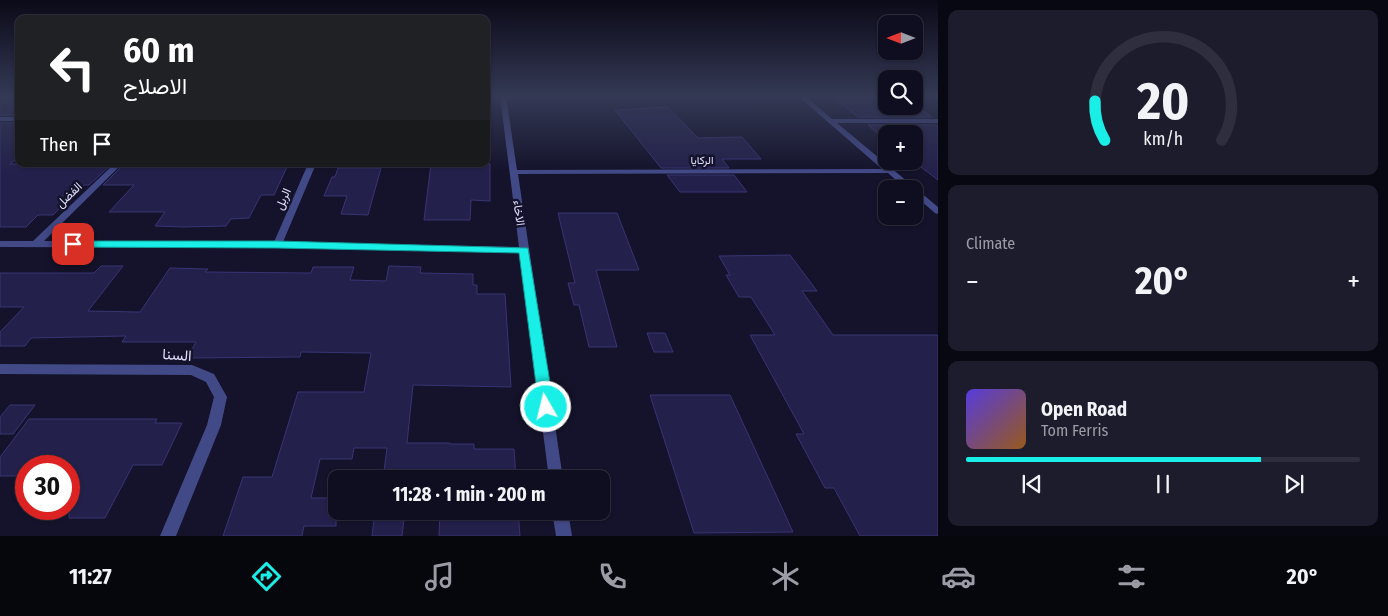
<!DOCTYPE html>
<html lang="en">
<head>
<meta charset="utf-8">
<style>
  :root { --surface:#0f0e20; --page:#1d1c2d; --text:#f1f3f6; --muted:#9b9ca5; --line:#2f2e3e; --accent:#19efe6 }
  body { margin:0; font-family:"Fira Sans Condensed",Vazirmatn,sans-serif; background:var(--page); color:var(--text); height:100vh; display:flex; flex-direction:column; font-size:19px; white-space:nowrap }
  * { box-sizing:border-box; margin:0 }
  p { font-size:16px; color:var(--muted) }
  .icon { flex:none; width:28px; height:28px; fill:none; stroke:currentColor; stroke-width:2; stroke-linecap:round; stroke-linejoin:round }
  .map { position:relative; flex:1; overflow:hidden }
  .side { display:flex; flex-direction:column; gap:10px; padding:10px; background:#080812; width:450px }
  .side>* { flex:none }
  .guide { position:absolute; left:15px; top:15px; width:475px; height:152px; border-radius:10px; box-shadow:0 1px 4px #0004,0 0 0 1px var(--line); background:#202124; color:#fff; overflow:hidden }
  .needle { width:32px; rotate:270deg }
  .fabs { position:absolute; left:878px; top:15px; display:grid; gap:10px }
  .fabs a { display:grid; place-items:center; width:45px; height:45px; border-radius:10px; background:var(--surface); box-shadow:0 1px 4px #0004,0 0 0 1px var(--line); font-size:25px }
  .speed { position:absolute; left:15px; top:455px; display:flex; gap:10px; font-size:25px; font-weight:700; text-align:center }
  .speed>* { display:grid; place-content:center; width:65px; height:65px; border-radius:50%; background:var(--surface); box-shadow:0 1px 4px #0004,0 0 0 1px var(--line); line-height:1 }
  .speed .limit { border:8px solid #d22; background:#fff; color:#111 }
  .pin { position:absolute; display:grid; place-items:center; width:42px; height:42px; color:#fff; margin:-21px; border-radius:10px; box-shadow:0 2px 8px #0006 }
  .me { position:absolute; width:55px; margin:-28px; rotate:352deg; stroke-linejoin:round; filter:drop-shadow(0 0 4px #0008) }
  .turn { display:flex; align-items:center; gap:18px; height:105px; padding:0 25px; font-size:22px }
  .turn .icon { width:65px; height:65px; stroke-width:2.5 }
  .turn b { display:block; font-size:35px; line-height:42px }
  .then { display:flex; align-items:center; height:48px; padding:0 25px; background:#0003; gap:10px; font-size:19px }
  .big { font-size:38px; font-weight:700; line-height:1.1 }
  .side .card { flex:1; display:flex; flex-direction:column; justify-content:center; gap:8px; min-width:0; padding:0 18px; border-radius:10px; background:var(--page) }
  .side .dial { align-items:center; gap:0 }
  .dial svg { height:130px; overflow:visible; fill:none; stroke:var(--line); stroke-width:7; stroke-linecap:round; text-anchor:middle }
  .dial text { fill:var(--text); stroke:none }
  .song { display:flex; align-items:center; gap:15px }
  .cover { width:60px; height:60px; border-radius:8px; background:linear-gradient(135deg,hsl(250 70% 55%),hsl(30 70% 35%)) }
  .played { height:5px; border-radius:2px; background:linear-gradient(90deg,var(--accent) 75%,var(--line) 75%) }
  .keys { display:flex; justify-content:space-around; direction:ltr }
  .heat { display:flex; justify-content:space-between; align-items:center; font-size:28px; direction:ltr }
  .trip { position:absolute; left:328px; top:470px; width:282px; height:50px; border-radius:10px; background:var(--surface); box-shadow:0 1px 4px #0004,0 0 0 1px var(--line); font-weight:700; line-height:50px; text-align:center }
  .tab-bar { display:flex; height:80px; justify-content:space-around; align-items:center; background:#06060d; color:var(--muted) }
  .tab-bar .icon { width:35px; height:35px }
  .tab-bar .selected { color:var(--accent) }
  .tab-bar b { font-size:22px; color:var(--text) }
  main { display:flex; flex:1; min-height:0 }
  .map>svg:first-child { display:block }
</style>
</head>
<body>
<main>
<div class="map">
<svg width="938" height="536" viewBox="0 0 938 536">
  <rect width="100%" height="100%" fill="#14132b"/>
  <path fill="#23214b" stroke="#383475" d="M0 96H19V115H0Z
    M832 96H886V106L914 105 932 117H858Z
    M668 107 698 138 742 137 761 159H722L729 168H661L615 110Z
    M0 123H19V157L10 164H112L89 185H84L53 215H38L26 227H0Z
    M868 125H938V180L913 161 914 134H886V141Z
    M124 164H210L209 166 287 167 274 195H261L249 218 231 219 226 226 184 227 155 226 165 212H109L134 185H103Z
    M431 164H490V201L471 200 470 220H424Z
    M338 168H381L368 215 341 214 347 196H324L332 177H335Z
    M667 175H734L747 192H680Z
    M558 213H617L639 270H596L617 347H589L579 305H574L568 283H575Z
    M790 255 817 291H802L833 335H938V536H860L834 488H825L796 434H804L750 335H775L751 297H739L726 275H730L719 256Z
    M101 266H123L88 311 140 312 170 268 208 269 205 272 311 273 313 267H354L350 280 386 281 389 266 421 267 420 273 473 274V285H477V294H505L511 387 413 385 407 443H450V444H474V449H514L516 479H383L387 448H354L352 459H320L311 498H336V526H304L302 536H223L243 477H272L298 392H364L371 353 301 352 300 357 187 358 196 342H122L126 336 31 338 25 346H0V332L24 307H0V273H94Z
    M647 333H665L673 352H654Z
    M650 395H730L793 532 694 533Z
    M10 405H35L13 434H0V417Z
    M29 419H157L155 423H182L162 465H133L105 518H69V466H26V476H0V457Z
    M375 511H405L402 536H372Z
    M440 511H518L520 536H439Z"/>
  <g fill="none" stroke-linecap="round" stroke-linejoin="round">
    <path fill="#424987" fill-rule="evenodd" d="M500 96H506L517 170 882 169 798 96H805L832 119H938V123H837L938 207V214L935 213 914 195V189H906L888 173 518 174 563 479H549L520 253 277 248 0 247V241H33L114 164H122L44 241 274 242 308 164H316L283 242 519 247Z
      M0 117H19V121H0Z
      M0 364 192 365 214 374 227 397 221 425 176 536H160L207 425 214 397 206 382 191 375 0 374Z
      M552 511H568L572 536H556Z"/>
  </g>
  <linearGradient id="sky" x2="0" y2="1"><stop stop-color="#0b0a18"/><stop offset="0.56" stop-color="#343955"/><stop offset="1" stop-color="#343955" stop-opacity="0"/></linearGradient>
  <rect width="938" height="172" fill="url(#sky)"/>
  <path fill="#19efe6" stroke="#109b96" d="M73 241H277L528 248 554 407 552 411 546 413 541 411 539 407 519 253 277 248 69 247 68 244Z"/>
  <g text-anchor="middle" stroke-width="5" stroke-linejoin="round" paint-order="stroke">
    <g font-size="11" fill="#e0e0fd" stroke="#14132b">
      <text x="702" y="164">الركايا</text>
    </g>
    <g font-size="12" fill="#e0e0fd" stroke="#14132b">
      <text transform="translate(69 195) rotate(-44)" y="4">الفضل</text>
      <text transform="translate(283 199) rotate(-67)" y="4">الربل</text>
      <text transform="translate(519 213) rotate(82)" y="4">الاخاء</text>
    </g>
    <g font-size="15" fill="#e0e0fd" stroke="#14132b">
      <text transform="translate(177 355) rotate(4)" y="5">السنا</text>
    </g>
  </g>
</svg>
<div class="fabs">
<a><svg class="needle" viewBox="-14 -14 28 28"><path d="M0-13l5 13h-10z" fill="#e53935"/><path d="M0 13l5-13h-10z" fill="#9b9ca5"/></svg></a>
<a><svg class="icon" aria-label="search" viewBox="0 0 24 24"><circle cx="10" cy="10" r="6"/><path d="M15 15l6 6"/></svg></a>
<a>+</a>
<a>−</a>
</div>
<div class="speed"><div class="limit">30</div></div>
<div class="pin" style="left:73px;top:244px;background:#d93025"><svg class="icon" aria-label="arrive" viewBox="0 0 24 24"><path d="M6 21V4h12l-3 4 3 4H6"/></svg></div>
<svg class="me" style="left:546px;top:407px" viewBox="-20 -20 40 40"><circle r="17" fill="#19efe6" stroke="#fff" stroke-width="3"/><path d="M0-11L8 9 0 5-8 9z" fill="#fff"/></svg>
<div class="trip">11:28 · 1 min · 200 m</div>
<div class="guide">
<div class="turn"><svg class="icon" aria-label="left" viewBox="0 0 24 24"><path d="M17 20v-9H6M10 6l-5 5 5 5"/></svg><div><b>60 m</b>الاصلاح</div></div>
<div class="then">Then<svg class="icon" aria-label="arrive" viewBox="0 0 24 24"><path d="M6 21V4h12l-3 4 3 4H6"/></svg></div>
</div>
</div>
<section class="side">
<div class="card dial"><svg viewBox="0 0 100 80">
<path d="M14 69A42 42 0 1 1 86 69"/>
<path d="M14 69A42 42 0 0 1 8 45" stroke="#19efe6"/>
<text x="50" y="56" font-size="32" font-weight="700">20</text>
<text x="50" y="72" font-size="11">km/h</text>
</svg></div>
<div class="card"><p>Climate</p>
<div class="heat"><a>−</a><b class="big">20°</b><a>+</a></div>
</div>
<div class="card">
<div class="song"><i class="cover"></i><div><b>Open Road</b><p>Tom Ferris</p></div></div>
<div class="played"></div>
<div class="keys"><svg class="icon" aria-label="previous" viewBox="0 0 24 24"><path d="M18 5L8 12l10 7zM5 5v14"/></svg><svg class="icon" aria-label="pause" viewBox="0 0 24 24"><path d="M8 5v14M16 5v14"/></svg><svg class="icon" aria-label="next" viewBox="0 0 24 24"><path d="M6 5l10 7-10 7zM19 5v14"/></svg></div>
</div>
</section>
</main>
<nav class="tab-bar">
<b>11:27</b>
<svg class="icon selected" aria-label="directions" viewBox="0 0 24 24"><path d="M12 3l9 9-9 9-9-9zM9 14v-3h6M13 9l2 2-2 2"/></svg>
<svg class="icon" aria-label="music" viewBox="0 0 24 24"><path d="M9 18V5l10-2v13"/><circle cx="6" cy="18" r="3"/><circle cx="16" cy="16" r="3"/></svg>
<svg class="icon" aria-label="phone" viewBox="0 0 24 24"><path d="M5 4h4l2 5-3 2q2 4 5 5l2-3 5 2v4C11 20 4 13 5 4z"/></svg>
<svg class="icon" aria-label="climate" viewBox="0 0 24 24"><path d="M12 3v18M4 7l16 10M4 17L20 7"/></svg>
<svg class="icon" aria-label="car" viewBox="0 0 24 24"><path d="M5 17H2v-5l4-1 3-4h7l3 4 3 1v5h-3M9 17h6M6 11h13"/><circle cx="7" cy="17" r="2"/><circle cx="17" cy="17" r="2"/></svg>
<svg class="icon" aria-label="filters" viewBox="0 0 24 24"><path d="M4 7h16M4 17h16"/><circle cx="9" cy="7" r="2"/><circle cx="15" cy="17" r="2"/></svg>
<b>20°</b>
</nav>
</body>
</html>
